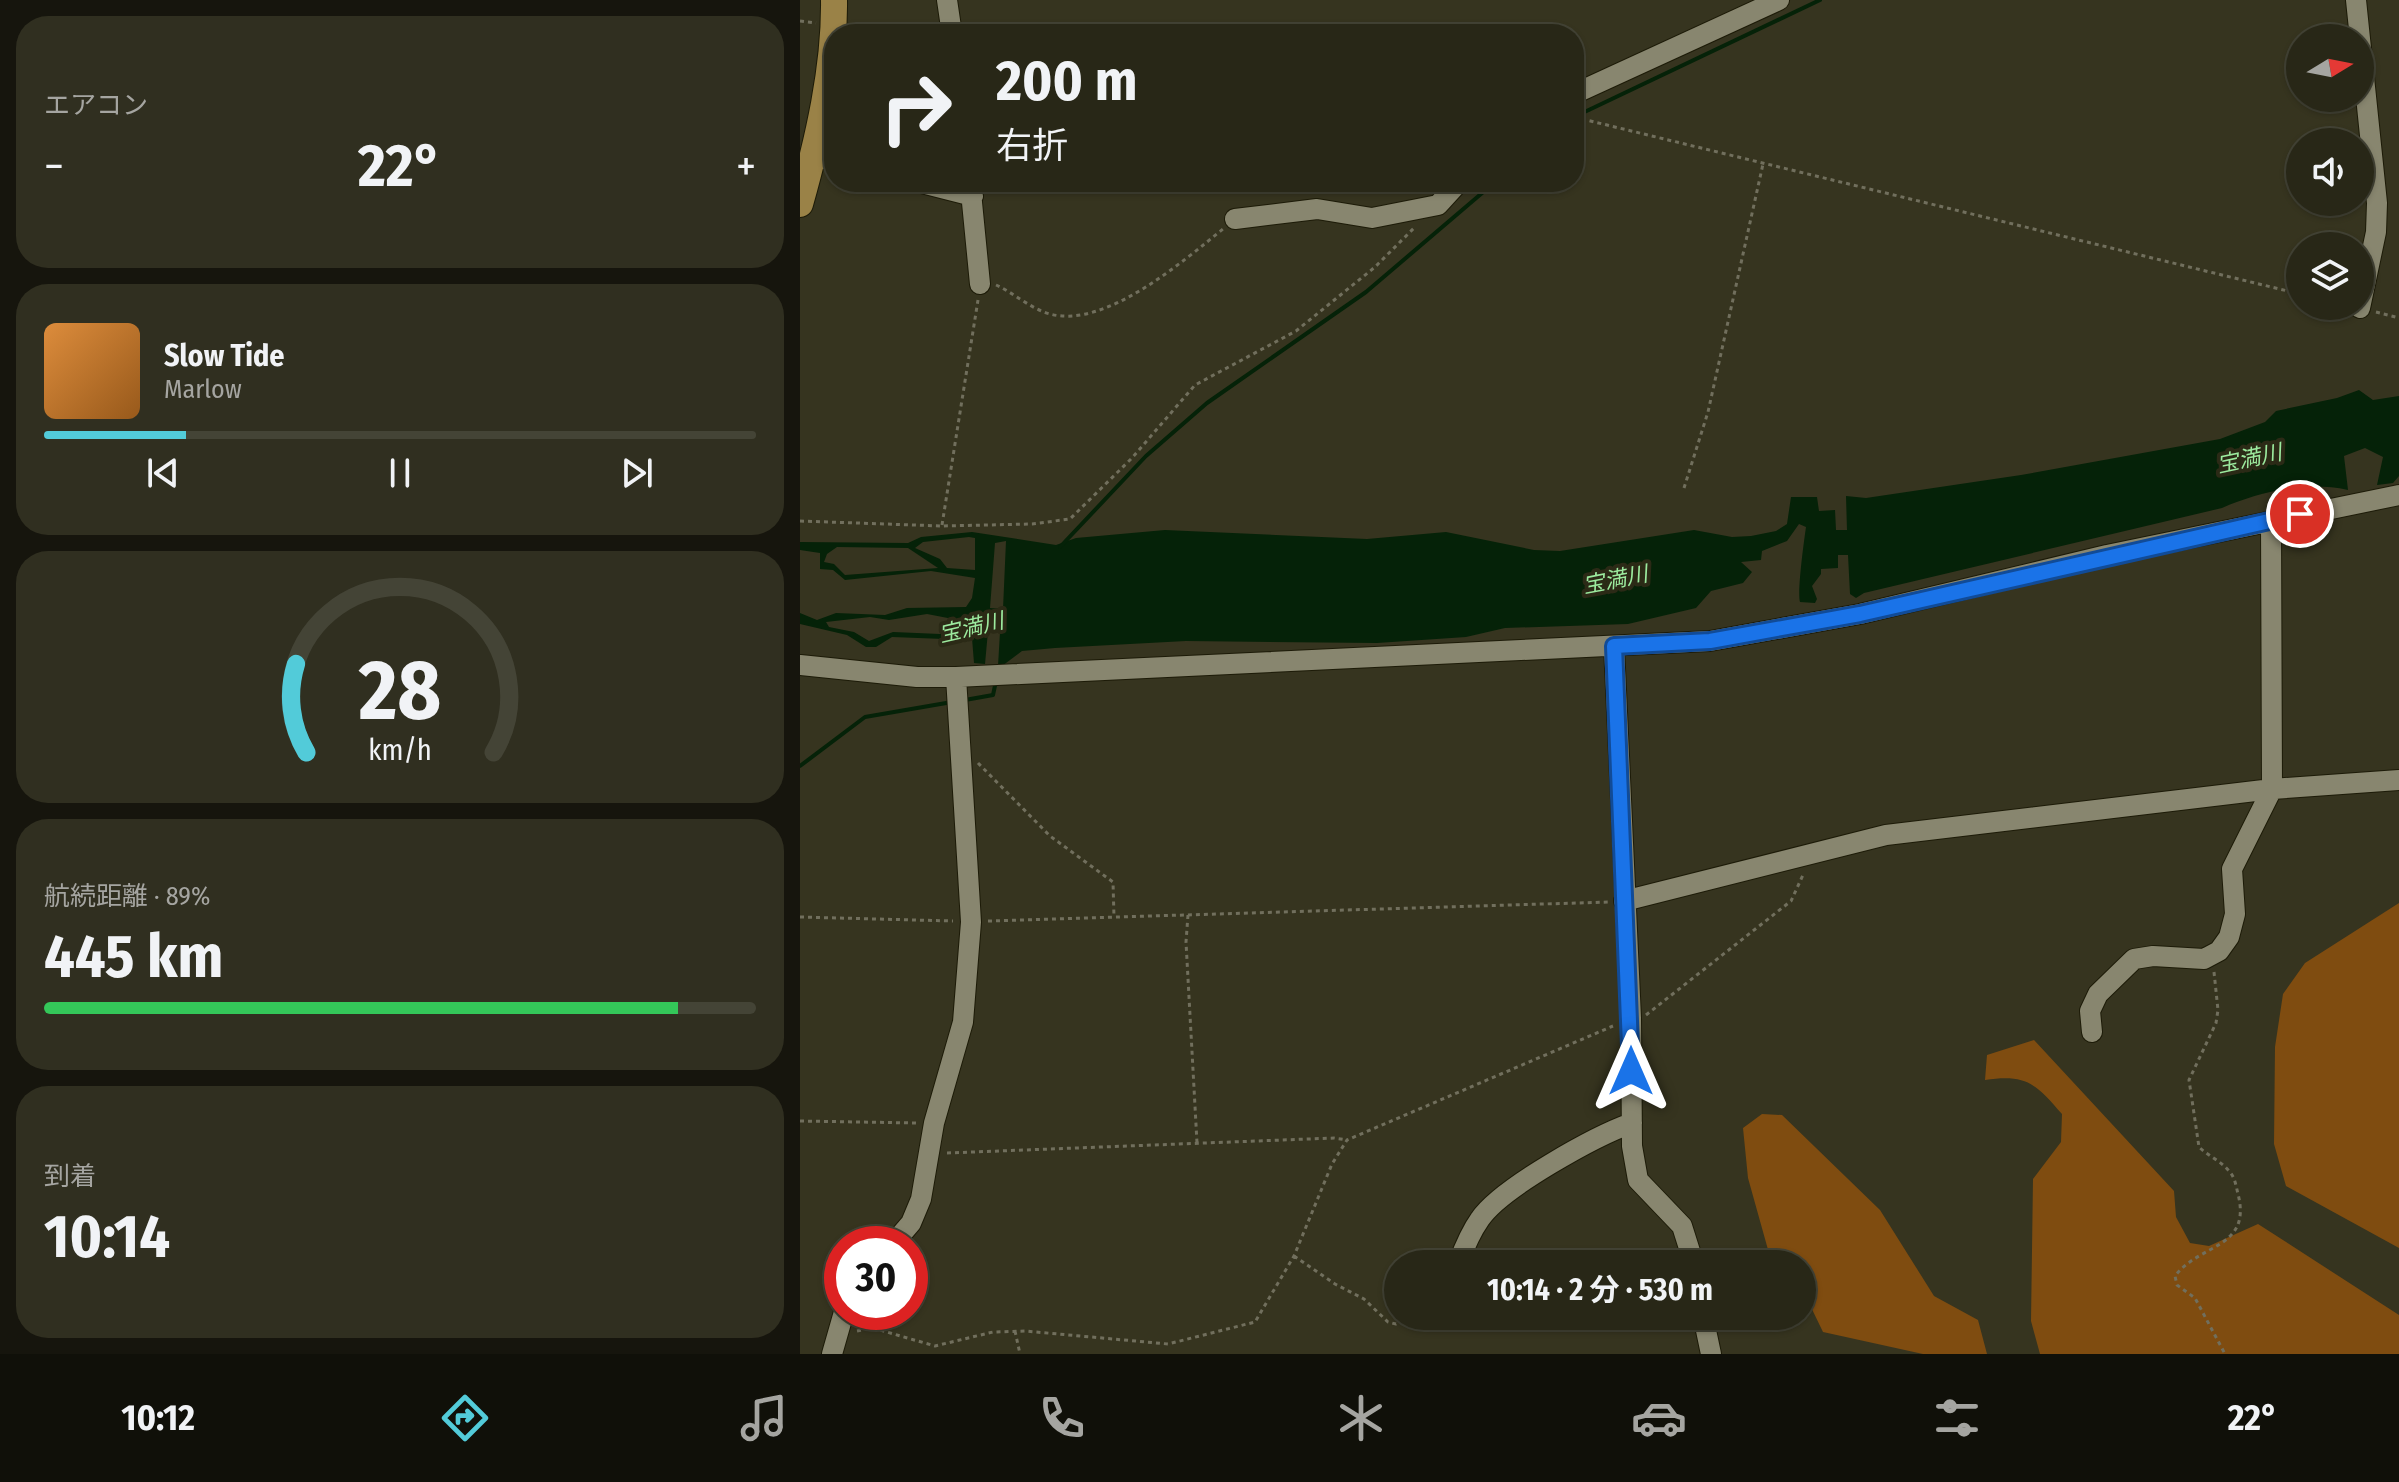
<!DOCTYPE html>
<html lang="ja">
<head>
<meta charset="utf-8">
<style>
  :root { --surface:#282717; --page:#302f20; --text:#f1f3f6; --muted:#a5a5a1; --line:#444436; --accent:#52cbd9 }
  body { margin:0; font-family:"Fira Sans Condensed","Noto Sans JP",sans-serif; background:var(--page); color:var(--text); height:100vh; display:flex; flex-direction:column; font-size:30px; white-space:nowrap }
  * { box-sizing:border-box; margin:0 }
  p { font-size:26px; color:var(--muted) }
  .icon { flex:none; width:44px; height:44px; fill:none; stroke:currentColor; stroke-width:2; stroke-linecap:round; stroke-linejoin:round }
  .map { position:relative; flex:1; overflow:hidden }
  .sheet { display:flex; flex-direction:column; gap:16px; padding:16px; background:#16150d; width:800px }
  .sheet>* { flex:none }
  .top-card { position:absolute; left:24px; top:24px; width:760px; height:168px; border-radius:32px; box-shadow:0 2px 6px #0004,0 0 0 2px var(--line); background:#282717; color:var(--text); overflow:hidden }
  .needle { width:52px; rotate:80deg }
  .controls { position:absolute; left:1486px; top:24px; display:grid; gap:16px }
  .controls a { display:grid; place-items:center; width:88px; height:88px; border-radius:50%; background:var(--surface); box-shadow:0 2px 6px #0004,0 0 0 2px var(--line); font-size:40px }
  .speed { position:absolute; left:24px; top:1226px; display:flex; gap:16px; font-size:40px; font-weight:700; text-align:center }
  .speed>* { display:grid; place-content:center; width:104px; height:104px; border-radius:50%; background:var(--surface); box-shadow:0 2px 6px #0004,0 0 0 2px var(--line); line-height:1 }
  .speed .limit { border:12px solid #d22; background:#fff; color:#111 }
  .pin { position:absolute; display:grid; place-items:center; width:68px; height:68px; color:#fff; margin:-34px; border:4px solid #fff; border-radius:50%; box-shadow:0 2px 8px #0007 }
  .me { position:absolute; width:88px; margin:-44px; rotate:0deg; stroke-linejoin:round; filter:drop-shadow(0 0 6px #0008) }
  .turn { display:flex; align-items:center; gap:28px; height:168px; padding:0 40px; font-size:36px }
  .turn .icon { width:104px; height:104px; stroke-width:2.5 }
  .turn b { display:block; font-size:56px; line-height:68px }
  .big { font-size:60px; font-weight:700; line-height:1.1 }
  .sheet .tile { flex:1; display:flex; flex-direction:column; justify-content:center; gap:12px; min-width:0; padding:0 28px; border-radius:32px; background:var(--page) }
  .sheet .dial { align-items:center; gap:0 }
  .dial svg { height:208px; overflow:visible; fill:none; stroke:var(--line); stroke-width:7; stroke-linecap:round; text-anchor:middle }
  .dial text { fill:var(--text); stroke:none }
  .song { display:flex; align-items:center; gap:24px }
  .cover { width:96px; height:96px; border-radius:12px; background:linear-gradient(135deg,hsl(30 70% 55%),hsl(30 70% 35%)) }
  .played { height:8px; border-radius:4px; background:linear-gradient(90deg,var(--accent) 20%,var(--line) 20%) }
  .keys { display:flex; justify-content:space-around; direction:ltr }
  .heat { display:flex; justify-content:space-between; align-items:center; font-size:44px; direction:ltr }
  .charge { height:12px; border-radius:6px; background:linear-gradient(90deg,#34c759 89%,var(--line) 0) }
  .trip { position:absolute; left:584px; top:1250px; width:432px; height:80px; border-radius:40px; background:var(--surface); box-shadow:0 2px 6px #0004,0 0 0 2px var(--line); font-weight:700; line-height:80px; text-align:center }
  .tabs { display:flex; height:128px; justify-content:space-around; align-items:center; background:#101009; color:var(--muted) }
  .tabs .icon { width:56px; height:56px }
  .tabs .selected { color:var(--accent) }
  .tabs b { font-size:36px; color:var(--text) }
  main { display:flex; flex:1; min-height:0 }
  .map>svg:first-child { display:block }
</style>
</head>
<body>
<main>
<section class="sheet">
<div class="tile"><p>エアコン</p>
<div class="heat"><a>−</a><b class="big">22°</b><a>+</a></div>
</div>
<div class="tile">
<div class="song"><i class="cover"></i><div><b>Slow Tide</b><p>Marlow</p></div></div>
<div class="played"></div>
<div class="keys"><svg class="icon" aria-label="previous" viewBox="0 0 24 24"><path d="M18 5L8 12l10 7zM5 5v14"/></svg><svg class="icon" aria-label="pause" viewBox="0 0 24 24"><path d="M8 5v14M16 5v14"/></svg><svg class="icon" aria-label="next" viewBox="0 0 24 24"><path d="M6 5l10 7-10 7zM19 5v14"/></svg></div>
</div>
<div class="tile dial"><svg viewBox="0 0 100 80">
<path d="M14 69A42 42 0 1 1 86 69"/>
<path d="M14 69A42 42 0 0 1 10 35" stroke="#52cbd9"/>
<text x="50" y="56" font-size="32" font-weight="700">28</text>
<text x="50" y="72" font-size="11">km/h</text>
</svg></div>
<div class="tile"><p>航続距離 · 89%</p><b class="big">445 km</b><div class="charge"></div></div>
<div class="tile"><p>到着</p><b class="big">10:14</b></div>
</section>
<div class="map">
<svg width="1599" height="1354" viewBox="0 0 1599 1354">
  <rect width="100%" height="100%" fill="#36341f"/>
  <path fill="#7f4c10" d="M1599 903V1248L1486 1186 1474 1144 1475 1047 1483 994 1505 963Z
    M1234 1040 1374 1191 1376 1217 1390 1243 1409 1246 1458 1224 1599 1315V1354H1240L1231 1321 1233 1179 1261 1142 1262 1114C1236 1084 1227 1074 1185 1080L1187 1055Z
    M962 1114 982 1115 1080 1210 1134 1296 1178 1320 1187 1354H1123L1023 1332 1008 1301 1002 1299V1264H972L948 1178 943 1128Z"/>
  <path fill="#052208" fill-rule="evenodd" d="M1559 390 1573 400 1599 396V476L1593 483 1577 485 1583 457 1565 448 1544 456 1548 490C1505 481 1462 491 1422 508L1064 593 1056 598 1050 594 1048 555H1038V568L1021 569V574L1012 586 1017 599 1015 603 1000 602C997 592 1004 541 1006 527L999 524 987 541 962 551 961 560 941 562 952 572 943 583 911 591 896 608 828 624 705 628 666 637 577 643 386 641 255 648 222 651 202 666H198L200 632 188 631 185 664 174 663 172 638 164 634 144 639 92 637 76 647H66L47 635 0 624V613L17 620 36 613 85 615 107 608 166 607 172 598 175 578 131 571 45 580 33 570 20 569V553L0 550V542L108 543 121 537 172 532 256 545 276 538 365 530 567 539 646 532 734 550 760 551 894 530 932 537 951 536 976 531 987 524 991 497H1017L1019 511 1035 510 1036 530H1047L1046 496 1066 498 1221 475 1420 439 1465 422 1476 411 1537 398ZM169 537 175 538V570L147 568 140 559 115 548 123 542ZM206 541 203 609 190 608 195 543ZM37 547 108 548 138 568 45 575 34 564 24 562 27 554ZM127 614 153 619 156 627 140 634 93 632 69 641 54 632 29 627 26 622 70 617 89 620Z"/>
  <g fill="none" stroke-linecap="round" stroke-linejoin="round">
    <path stroke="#052208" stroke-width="4" d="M774 117 1020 0
      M260 547 346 456 407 403 566 292 695 182
      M165 700 193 695 196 681
      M0 766 65 717 152 702"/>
    <g stroke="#1d1b08" stroke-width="22">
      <path id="minor" d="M147 0 152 34
        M1556 0 1577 203 1576 232 1560 308
        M774 94 979 0
        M14 156 34 161
        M118 182 173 196
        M170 182 180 284
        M435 219 517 209 572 218 638 205 659 182
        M814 646 831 1018 832 1146 838 1180 882 1226 894 1264
        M0 665 117 677H156L910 641 1060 614 1307 555 1599 495
        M824 901 1086 835 1472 789 1599 780
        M1292 1032 1290 1011 1298 994 1334 959 1353 956 1404 959 1419 951 1429 937 1435 914 1432 869 1472 789 1471 521
        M93 1244 111 1223 121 1199 134 1123 163 1022 171 922 156 677
        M658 1264C664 1248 670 1233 680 1219 701 1188 795 1136 832 1123
        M903 1316 911 1354
        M32 1354 44 1312"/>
    </g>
    <g stroke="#1d1b08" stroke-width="28">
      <path id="major" d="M0 204C18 140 35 67 34 0"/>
    </g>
    <path stroke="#716f5d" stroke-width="3" stroke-dasharray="4 4" stroke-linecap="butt" d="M0 21 16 23
      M774 117 1500 294
      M196 285C214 293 231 309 250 314 305 329 382 262 423 229
      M1576 312 1599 318
      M884 488 908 412 963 164
      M0 521 142 526 232 524 270 519 332 458 395 385 496 331 575 267 615 227
      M142 525 178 300
      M178 763 250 836 313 882 314 917
      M388 915 386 942 397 1143
      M0 917 153 921
      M188 921 809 902
      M1414 972 1418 1010 1416 1023 1389 1080 1399 1147C1408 1156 1421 1161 1429 1171 1435 1177 1436 1186 1438 1194 1452 1249 1400 1243 1375 1276L1377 1285 1395 1298 1425 1354
      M846 1015 991 901 1003 875
      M0 1121 118 1123
      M147 1153 534 1138 547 1140
      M494 1256 535 1284 564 1299 588 1322 596 1324 609 1316
      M57 1331 73 1328 135 1346 193 1332 225 1331 368 1344 455 1322 494 1256 532 1164 547 1140 813 1026
      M215 1331 220 1354"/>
    <use href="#minor" stroke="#88866f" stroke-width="20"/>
    <use href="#major" stroke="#9a8247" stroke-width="26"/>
  </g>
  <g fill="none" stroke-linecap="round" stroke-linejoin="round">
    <g stroke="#114b97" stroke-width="20">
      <path id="route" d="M831 1071 814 646 910 641 1060 614 1500 514"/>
    </g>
    <use href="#route" stroke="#1a73e8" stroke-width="14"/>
  </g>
  <g text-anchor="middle" stroke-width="8" stroke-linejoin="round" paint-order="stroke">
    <g font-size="22" font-style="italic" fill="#9cea9e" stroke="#2b2a16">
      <text transform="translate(1449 458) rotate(-12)" y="8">宝満川</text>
      <text transform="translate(815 579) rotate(-11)" y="8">宝満川</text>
      <text transform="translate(171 627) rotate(-13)" y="8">宝満川</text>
    </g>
  </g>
</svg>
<div class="controls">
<a><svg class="needle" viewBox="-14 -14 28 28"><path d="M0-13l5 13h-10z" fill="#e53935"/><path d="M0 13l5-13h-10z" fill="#a5a5a1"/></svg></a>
<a><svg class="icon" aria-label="sound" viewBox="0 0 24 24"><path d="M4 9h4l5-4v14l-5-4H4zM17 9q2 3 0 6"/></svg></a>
<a><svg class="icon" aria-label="layers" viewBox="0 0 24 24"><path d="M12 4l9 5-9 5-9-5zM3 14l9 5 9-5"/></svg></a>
</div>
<div class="speed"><div class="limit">30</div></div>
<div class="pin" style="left:1500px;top:514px;background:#d93025"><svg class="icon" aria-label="arrive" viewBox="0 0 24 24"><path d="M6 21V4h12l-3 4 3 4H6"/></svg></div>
<svg class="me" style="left:831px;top:1071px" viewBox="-20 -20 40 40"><path d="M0-17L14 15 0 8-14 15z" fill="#1a73e8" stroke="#fff" stroke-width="4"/></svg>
<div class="trip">10:14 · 2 分 · 530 m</div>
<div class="top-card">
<div class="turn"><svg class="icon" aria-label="right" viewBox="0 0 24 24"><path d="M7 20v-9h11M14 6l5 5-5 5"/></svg><div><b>200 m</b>右折</div></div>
</div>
</div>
</main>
<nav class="tabs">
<b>10:12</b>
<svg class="icon selected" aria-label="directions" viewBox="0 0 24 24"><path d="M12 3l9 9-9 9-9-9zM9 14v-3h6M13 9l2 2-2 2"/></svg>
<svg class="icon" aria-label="music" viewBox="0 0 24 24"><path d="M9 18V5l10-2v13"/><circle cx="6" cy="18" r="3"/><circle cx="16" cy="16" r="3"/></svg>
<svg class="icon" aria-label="phone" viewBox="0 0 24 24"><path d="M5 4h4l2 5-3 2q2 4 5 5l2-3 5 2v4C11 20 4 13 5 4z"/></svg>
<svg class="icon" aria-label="climate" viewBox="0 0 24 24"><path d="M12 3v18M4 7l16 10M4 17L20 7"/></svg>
<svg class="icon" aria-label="car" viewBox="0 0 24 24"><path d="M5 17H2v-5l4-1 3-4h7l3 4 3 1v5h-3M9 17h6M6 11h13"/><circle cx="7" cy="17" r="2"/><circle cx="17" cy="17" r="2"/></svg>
<svg class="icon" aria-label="filters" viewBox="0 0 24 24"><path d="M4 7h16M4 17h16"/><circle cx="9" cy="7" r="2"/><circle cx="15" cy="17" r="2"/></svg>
<b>22°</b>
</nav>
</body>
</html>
